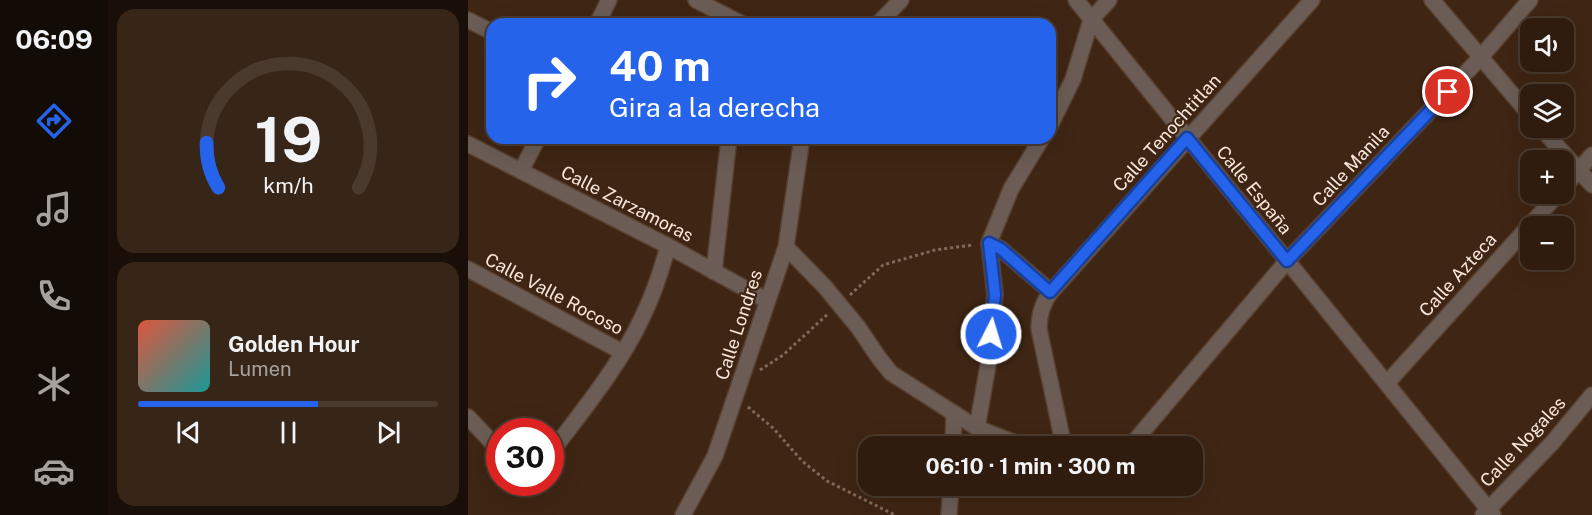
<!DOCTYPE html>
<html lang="es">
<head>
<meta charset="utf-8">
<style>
  :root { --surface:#2f1c0e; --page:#372517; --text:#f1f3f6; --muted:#a7a19e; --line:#4a3a2e; --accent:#2563eb }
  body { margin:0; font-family:"Public Sans",sans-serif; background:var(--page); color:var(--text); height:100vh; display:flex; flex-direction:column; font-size:22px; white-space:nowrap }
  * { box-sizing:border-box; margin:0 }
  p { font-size:20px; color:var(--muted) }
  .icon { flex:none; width:33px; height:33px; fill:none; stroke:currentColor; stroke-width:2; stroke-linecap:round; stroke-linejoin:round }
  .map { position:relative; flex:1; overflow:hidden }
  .panel { display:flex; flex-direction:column; gap:9px; padding:9px; background:#1a0f08; width:360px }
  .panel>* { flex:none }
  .guide { position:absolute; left:18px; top:18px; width:570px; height:126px; border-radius:18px; box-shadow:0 6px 24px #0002,0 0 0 2px var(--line); background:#2563eb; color:#fff; overflow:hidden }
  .buttons { position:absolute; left:1052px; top:18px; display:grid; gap:12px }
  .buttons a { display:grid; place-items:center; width:54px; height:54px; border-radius:12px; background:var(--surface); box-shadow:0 6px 24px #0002,0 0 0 2px var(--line); font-size:30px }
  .speed { position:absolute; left:18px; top:418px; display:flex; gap:12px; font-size:30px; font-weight:700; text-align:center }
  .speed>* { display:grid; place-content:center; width:78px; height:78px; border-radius:50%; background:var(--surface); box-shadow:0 6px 24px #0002,0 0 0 2px var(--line); line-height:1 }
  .speed .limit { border:9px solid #d22; background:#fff; color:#111 }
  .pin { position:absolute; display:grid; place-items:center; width:51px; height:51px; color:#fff; margin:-26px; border:3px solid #fff; border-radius:50%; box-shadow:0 2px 6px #0007 }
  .me { position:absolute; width:66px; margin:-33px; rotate:5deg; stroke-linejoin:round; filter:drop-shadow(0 0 4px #0008) }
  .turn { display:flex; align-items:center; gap:21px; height:126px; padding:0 24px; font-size:27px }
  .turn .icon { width:78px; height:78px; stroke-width:2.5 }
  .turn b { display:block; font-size:42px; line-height:51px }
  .panel .card { flex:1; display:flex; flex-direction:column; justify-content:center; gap:9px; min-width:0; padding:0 21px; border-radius:18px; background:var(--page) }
  .panel .dial { align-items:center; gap:0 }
  .dial svg { height:156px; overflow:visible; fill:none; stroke:var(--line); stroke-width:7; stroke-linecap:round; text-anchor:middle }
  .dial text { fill:var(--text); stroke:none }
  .song { display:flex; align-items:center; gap:18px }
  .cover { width:72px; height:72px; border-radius:9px; background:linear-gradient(135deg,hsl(10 70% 55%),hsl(180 70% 35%)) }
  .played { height:6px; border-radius:3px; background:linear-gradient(90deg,var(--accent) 60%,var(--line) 60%) }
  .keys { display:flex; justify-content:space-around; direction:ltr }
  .trip { position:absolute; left:390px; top:436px; width:345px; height:60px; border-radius:18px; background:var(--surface); box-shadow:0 6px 24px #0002,0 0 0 2px var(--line); font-weight:700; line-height:60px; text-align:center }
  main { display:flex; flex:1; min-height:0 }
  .tab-bar { display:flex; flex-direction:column; width:108px; justify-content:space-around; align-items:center; background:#130b06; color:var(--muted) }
  .tab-bar .icon { width:42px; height:42px }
  .tab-bar .selected { color:var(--accent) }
  .tab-bar b { font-size:27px; color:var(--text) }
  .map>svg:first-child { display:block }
</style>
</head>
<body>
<main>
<nav class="tab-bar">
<b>06:09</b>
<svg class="icon selected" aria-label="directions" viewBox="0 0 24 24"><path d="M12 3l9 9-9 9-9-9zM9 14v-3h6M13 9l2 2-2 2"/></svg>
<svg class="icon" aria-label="music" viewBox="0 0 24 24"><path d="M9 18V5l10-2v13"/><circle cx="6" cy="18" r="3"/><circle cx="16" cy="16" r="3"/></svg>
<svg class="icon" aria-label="phone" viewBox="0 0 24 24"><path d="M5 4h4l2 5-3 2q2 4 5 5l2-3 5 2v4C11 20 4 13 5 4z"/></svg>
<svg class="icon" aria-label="climate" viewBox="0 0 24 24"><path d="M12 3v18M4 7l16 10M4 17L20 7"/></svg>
<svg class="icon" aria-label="car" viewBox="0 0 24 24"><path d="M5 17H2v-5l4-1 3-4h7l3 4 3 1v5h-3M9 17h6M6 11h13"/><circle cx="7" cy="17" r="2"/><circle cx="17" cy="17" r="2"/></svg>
</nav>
<section class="panel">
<div class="card dial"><svg viewBox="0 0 100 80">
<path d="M14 69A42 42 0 1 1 86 69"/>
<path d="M14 69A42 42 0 0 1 8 46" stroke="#2563eb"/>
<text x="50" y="56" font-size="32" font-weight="700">19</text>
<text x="50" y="72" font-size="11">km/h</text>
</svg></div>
<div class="card">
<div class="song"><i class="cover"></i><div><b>Golden Hour</b><p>Lumen</p></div></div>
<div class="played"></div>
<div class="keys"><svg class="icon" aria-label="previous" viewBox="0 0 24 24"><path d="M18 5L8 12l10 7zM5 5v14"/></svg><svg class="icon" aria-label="pause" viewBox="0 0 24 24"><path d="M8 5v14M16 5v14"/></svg><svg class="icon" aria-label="next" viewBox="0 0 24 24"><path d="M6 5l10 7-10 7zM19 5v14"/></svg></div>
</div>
</section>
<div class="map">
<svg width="1124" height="515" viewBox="0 0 1124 515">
  <rect width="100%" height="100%" fill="#3f2513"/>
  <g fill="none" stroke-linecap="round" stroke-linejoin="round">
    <g stroke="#59402f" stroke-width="18">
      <path id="street" d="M228 0 274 24
        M608 0 1025 515
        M964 0 1062 115
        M0 20 24 32
        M129 24 141 0
        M410 24 433 0
        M582 126 605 79 623 20 641 0
        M1073 128 1124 185
        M0 144 200 246 298 300
        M53 171 70 138
        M1095 188 1124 155
        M521 243 533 249 583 292C574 303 571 314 571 329L596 447
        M318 247 357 287 390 327 411 358 423 373 509 428 550 444 568 447
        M0 269 154 352
        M246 272 261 138
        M583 292 844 0
        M919 383 1090 194
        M0 417 32 451
        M509 428 522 354 527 294 521 243 543 189 574 138
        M485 447 486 413
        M660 447 665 443 819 261 1012 58 1062 0
        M82 454C114 411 150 368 173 320 185 296 193 272 200 246
        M215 515 247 456 318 247 334 138
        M481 515 483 486
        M1015 515 1084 443 1124 395"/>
    </g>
    <path stroke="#806959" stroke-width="3" stroke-dasharray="3 3" stroke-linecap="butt" d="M382 295 415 265 467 250 505 245
      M292 370 315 355 361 313
      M280 407 305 428 334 461 359 481 427 515"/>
    <use href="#street" stroke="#6b5d55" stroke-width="15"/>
  </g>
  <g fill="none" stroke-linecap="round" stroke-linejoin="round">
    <g stroke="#184099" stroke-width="15">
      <path id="route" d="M523 334 527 294 521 243 533 249 582 292 719 138 819 261 980 92"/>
    </g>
    <use href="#route" stroke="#2563eb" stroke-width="10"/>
  </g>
  <g text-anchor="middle" stroke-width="4.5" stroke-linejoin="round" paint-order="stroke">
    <g font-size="18" fill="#f9e7dc" stroke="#3f2513">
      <text transform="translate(699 133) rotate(-48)" y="6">Calle Tenochtitlan</text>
      <text transform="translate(883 166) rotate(-47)" y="6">Calle Manila</text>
      <text transform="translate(786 190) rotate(51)" y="6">Calle España</text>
      <text transform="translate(159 204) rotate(27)" y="6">Calle Zarzamoras</text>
      <text transform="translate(990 275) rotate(-48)" y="6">Calle Azteca</text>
      <text transform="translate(86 294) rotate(28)" y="6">Calle Valle Rocoso</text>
      <text transform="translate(271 325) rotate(-72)" y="6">Calle Londres</text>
      <text transform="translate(1055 442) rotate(-47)" y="6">Calle Nogales</text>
    </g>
  </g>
</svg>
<div class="buttons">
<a><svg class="icon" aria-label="sound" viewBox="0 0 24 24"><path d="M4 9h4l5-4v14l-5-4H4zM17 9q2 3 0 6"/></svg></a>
<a><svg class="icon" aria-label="layers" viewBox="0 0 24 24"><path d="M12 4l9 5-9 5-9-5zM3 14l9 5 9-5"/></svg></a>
<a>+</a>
<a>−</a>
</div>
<div class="speed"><div class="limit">30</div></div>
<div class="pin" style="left:980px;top:92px;background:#d93025"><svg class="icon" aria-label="arrive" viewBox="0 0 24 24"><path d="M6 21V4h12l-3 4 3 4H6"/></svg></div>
<svg class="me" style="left:523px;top:334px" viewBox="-20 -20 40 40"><circle r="17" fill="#2563eb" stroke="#fff" stroke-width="3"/><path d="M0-11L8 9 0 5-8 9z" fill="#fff"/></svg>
<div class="trip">06:10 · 1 min · 300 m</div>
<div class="guide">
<div class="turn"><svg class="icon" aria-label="right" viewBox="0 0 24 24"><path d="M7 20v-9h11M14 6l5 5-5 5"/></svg><div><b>40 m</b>Gira a la derecha</div></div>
</div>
</div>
</main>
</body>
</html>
